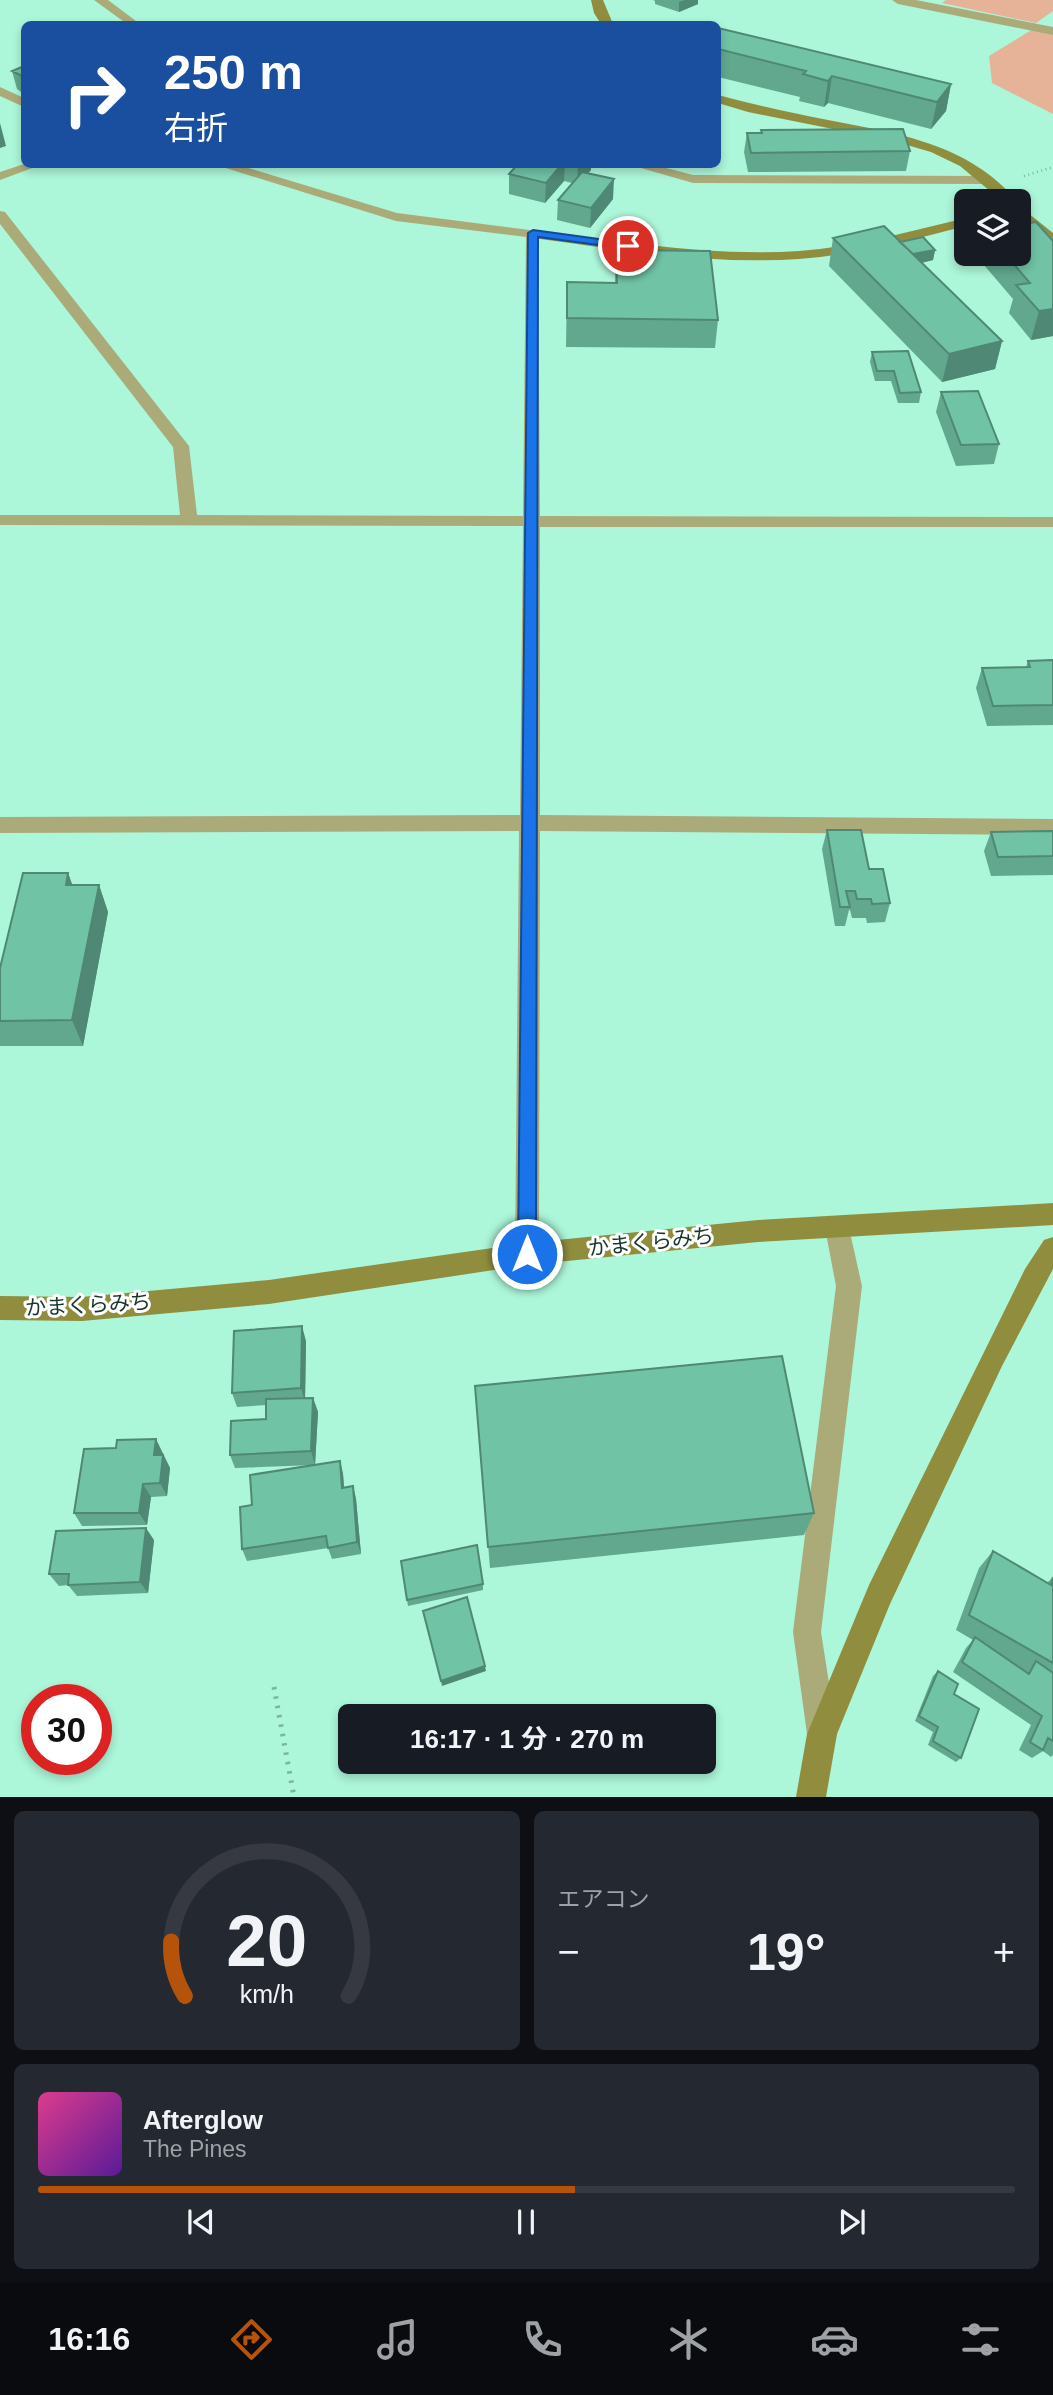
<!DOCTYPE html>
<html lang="ja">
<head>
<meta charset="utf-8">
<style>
  :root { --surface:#171b24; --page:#242831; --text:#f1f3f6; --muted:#9ea1a6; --line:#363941; --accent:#b45309 }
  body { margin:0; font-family:Helvetica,"Noto Sans JP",sans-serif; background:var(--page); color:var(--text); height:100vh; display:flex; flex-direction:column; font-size:26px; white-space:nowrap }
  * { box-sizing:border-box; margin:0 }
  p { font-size:23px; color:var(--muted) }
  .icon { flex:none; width:38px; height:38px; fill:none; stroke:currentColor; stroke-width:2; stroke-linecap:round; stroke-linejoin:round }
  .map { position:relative; height:1797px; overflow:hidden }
  .panel { display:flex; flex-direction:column; gap:14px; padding:14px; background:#0d0f14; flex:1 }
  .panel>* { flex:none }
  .banner { position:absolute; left:21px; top:21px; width:700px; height:147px; border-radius:10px; box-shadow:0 4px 10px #0003; background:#1a4fa0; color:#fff; overflow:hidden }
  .controls { position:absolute; left:954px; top:189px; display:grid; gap:14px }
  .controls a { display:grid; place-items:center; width:77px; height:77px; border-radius:10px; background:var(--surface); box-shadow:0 4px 10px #0003; font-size:35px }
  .speed { position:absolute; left:21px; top:1684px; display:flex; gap:14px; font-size:35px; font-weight:700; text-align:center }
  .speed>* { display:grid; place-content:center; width:91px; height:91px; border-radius:50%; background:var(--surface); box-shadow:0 4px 10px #0003; line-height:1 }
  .speed .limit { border:10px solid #d22; background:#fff; color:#111 }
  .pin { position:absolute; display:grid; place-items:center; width:60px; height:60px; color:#fff; margin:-30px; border:4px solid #fff; border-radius:50%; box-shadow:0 2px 7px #0007 }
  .me { position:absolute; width:77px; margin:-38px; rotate:0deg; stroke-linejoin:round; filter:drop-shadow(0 0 5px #0008) }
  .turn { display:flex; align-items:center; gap:24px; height:147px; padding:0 28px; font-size:32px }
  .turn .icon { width:91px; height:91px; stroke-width:2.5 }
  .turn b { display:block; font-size:49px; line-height:60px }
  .big { font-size:52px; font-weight:700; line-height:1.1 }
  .panel .tile { flex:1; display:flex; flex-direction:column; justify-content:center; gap:10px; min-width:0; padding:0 24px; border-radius:10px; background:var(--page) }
  .panel .dial { align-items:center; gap:0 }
  .dial svg { height:182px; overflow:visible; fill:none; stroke:var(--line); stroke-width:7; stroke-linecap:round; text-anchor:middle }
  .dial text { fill:var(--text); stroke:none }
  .song { display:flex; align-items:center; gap:21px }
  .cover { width:84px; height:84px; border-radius:10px; background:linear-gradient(135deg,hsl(330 70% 55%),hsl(270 70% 35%)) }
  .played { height:7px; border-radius:4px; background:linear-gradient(90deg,var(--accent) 55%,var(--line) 55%) }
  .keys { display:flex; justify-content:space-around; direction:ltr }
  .heat { display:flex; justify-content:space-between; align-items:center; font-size:38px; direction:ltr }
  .panel .tiles { flex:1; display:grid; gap:14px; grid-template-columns:1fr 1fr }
  .tile:last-child { grid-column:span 2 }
  .trip { position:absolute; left:338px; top:1704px; width:378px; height:70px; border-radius:10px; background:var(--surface); box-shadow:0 4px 10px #0003; font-weight:700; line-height:70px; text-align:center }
  .dock { display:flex; height:112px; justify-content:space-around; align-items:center; background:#090b0e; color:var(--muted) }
  .dock .icon { width:49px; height:49px }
  .dock .active { color:var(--accent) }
  .dock b { font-size:32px; color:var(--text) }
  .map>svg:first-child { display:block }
</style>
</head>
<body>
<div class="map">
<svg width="1053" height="1797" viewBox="0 0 1053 1797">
  <rect width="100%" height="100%" fill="#acf6d9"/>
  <path fill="#e7b398" d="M946 0H1053V11L1036 23 942 3Z
    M1033 29 1053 33V114L992 83 989 56Z"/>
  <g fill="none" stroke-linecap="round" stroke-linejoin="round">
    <path stroke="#7bb6a0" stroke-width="2.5" stroke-dasharray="1 3.5" stroke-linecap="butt" d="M1024 176 1053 167"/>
    <path stroke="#7bb6a0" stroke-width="5" stroke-dasharray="2.5 7" stroke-linecap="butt" d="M274 1687 294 1797"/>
    <path fill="#abab79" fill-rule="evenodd" d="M94 0H108L140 24H127Z
      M892 0H916L1053 27V35L898 4Z
      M0 87 24 98V107L0 96Z
      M24 164H43L0 180V172Z
      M213 164H235L397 213 538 231 540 516 1053 517V527H540V815L1053 819V835L540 831 539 1254 536 1262 527 1265 518 1262 515 1254 519 831 0 833V817L520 815 523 526 0 525V515H180L173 447 0 224V211L5 212 189 446 197 515 523 516 526 237 396 221Z
      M627 164H651L693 175 986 176 993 180 986 184 693 183Z
      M837 1217 846 1220 849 1228 862 1286 821 1632 837 1734 832 1744 822 1749 812 1744 807 1734 793 1632 836 1286 825 1228 828 1220Z"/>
    <path fill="#908e3e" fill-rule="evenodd" d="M591 0H603L613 24H601L594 13Z
      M718 95C755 105 791 113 828 120 897 133 969 144 1017 201H1002L960 166 931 152 893 141 748 112 718 103Z
      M1018 205 1053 233V245L1048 244 1018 217Z
      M966 218V226C911 240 855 255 799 259 710 265 621 250 533 238L526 234 533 230C621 241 710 257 799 251 855 247 911 231 966 218Z
      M1053 1203V1225L758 1242 527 1265 269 1304 82 1321 0 1320V1296L82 1297 269 1280 527 1243 758 1220Z
      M1053 1237V1269L1002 1366 890 1604 837 1734 826 1797H796L807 1734 869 1585 1025 1269 1044 1240Z"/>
  </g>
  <path fill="#61a88e" d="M653 0H698V4L679 12 655 4V1Z
    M718 28 951 84 946 111 931 129 828 103 824 107 799 101 800 97 718 77Z
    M24 66V94L17 89 12 71Z
    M761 130 910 151 906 171 748 172 744 152 747 133H761Z
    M518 164H591V170L588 173 613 199 590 228 557 220 558 200 572 183 564 181 545 203 509 194V174Z
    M833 238 900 242 935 250 933 260 922 263 1002 341 995 369 942 382 829 266Z
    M616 250 718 320 715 348 566 347 567 282 615 283Z
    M979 254H1018L1053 336 1031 340 1009 313 1013 299 978 258Z
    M872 352 921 392 919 403H898L891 381H875L870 362Z
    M941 392 999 444 994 464 956 466 936 412Z
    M1053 660V725L987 726 976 688 982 668 1026 667 1028 661Z
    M827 830 869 869 890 903 885 922 867 923 866 918H852L850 910H849L845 926H835L822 849Z
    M1053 831V875L991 876 984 851 991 832Z
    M68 873 72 885H99L108 912 83 1046H0V968Z
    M306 1341 305 1398H313L318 1412 315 1465 235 1468 230 1455 266 1419V1405L237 1407 232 1393Z
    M475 1386 814 1513 804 1535 490 1568Z
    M116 1448 163 1453V1455L170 1468 167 1496 151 1497 147 1525 82 1526 74 1513Z
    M340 1461 343 1474 344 1487 353 1486 356 1499 361 1554 332 1559 328 1548 247 1561 242 1549 252 1505Z
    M154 1540 148 1593 77 1596 68 1585 59 1586 49 1574Z
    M993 1551 1047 1583 1053 1577V1755L1051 1757 1043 1751 1032 1758 1019 1750 1031 1725 953 1672 966 1648 973 1640 956 1630 979 1568Z
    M483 1584V1590L408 1606 407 1600Z
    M938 1671 954 1694 961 1758 956 1762 928 1745 933 1732 915 1721 933 1676Z"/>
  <path fill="#4f8874" d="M685 0H698V4L679 12V2Z
    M832 76 828 103 824 107 828 81Z
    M951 84 946 111 931 129 937 102Z
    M0 123 6 146 0 148Z
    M562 164H565L564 181 545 203 546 183Z
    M578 164H591V170L577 185Z
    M614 179 613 199 590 228 591 208Z
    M935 250 933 260 906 266 908 255Z
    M1053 309V336L1031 340 1039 311Z
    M1002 341 995 369 942 382 949 354Z
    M68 873 78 900 66 885Z
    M99 885 108 912 83 1046 72 1020Z
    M302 1326 306 1341 305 1402 301 1388Z
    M313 1398 318 1412 315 1465 311 1451Z
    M156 1439 170 1468 167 1496 160 1483 154 1455Z
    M340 1461 343 1474 345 1501 342 1488Z
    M143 1484 151 1497 147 1525 139 1513Z
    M353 1486 356 1499 361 1554 357 1542Z
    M146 1528 154 1540 148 1593 140 1582Z
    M485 1666 486 1671 442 1686 441 1681Z"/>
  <path fill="#71c3a5" stroke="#4f8874" stroke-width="2" d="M718 28 951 84 937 102 832 76 828 81 803 74 806 71 718 49Z
    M24 66V77L12 71Z
    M903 129 910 151 751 153 747 133H762L761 130Z
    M518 164H562L546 183 509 174Z
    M582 172 614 179 591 208 558 200Z
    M1036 222 1053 241V309L1039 311 1016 285 1030 283 1005 254H1018V225Z
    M884 226 1002 341 949 354 833 238Z
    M923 237 935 250 913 254 900 242Z
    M616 250 710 251 718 320 567 318V282L617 283Z
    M908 351 921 392 900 393 894 371H877L872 352Z
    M978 391 999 444 961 445 941 392Z
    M1053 660V705L993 706 982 668 1030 667 1028 661Z
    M827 830H861L869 869H883L890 903 872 904 871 899H857L855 891H846L850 907H840Z
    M1053 831V856L998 857 991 832Z
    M23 873H68L66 885H99L72 1020 0 1021V968Z
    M302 1326 301 1388 232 1393 234 1331Z
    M782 1356 814 1513 488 1547 475 1386Z
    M313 1398 311 1451 230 1455 231 1421 266 1419V1399Z
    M156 1439 154 1455H163L160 1483 143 1484 139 1513H74L84 1449 116 1448 117 1440Z
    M340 1461 342 1488 353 1486 357 1542 328 1548 326 1536 242 1549 240 1507 252 1505 250 1475Z
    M146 1528 140 1582 68 1585 69 1574H49L56 1531Z
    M477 1545 483 1584 407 1600 401 1561Z
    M993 1551 1051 1585 1053 1577V1663L969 1615Z
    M467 1597 485 1666 441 1681 423 1611Z
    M975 1637 1029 1674 1036 1661 1053 1673V1741L1048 1738 1043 1750 1030 1742 1042 1716 962 1662Z
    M938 1671 958 1684 954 1694 979 1709 961 1758 933 1741 938 1727 919 1716Z"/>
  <path fill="#1a73e8" stroke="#114b97" stroke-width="2" d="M533 230 628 243 634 246 628 249 538 237 536 1254 534 1260 527 1263 520 1260 518 1254 528 233Z"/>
  <g text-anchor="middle" stroke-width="6" stroke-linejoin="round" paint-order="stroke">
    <g font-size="21" fill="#18362c" stroke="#fff">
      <text transform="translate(651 1242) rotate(-6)" y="7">かまくらみち</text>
      <text transform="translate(88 1305) rotate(-3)" y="7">かまくらみち</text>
    </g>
  </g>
</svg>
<div class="controls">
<a><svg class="icon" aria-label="layers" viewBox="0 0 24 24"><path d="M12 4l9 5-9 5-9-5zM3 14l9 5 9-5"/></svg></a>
</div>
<div class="speed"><div class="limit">30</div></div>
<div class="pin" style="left:628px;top:246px;background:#d93025"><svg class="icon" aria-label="arrive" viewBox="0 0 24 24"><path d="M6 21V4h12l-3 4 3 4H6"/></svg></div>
<svg class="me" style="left:527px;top:1254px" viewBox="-20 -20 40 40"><circle r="17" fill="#1a73e8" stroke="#fff" stroke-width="3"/><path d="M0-11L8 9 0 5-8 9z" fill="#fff"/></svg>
<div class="trip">16:17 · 1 分 · 270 m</div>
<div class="banner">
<div class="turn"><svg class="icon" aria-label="right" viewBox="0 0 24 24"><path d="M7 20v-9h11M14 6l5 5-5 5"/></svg><div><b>250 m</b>右折</div></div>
</div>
</div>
<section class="panel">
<div class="tiles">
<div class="tile dial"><svg viewBox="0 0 100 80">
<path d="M14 69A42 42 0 1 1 86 69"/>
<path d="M14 69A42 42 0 0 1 8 45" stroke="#b45309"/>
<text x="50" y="56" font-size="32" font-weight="700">20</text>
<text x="50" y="72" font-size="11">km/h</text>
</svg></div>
<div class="tile"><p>エアコン</p>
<div class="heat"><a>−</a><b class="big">19°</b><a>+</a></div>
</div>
<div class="tile">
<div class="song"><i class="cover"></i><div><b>Afterglow</b><p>The Pines</p></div></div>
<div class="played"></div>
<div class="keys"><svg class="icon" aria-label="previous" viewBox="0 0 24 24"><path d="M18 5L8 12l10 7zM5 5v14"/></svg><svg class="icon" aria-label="pause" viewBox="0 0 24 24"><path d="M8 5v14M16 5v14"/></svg><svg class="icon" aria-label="next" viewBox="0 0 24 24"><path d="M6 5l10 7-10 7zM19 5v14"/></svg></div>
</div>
</div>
</section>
<nav class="dock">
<b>16:16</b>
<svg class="icon active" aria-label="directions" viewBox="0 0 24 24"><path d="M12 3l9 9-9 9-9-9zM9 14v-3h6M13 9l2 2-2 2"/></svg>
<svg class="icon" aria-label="music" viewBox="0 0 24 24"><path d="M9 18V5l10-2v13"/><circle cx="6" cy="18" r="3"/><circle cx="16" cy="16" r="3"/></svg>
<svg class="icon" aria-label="phone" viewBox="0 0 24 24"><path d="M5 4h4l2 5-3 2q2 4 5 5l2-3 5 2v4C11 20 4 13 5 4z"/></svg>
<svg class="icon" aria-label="climate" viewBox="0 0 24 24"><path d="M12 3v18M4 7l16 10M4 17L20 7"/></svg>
<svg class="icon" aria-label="car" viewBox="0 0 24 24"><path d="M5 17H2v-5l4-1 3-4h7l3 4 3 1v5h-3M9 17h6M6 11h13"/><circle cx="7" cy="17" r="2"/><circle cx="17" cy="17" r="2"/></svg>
<svg class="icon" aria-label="filters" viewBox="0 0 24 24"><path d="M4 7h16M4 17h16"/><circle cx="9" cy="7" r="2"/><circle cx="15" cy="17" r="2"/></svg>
</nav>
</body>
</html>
